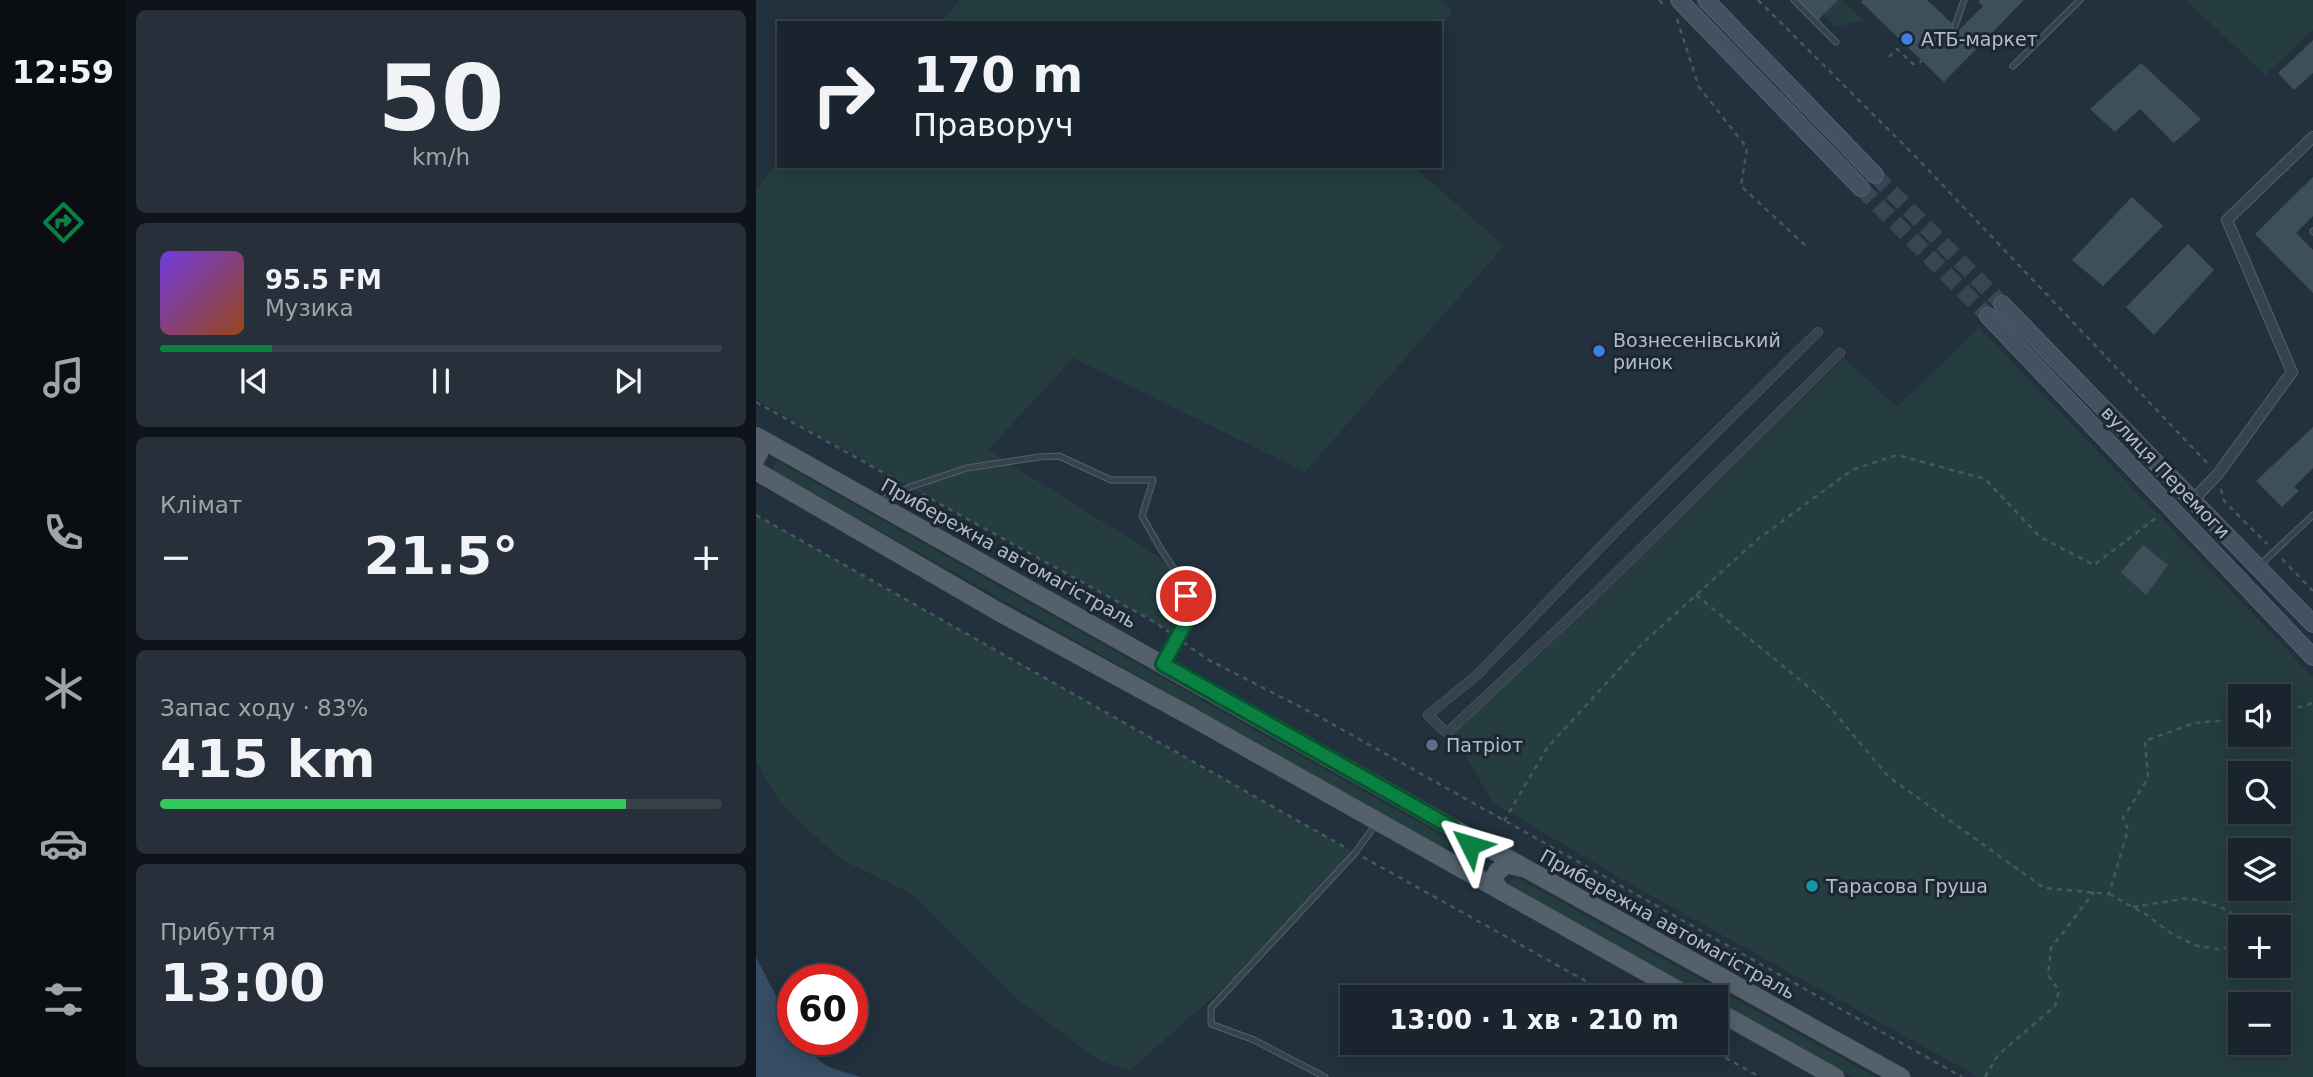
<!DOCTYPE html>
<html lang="uk">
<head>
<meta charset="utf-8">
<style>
  :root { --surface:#1a242e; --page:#27303a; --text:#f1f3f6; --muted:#9fa4aa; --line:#38414a; --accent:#0b8043 }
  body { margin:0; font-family:"DejaVu Sans",sans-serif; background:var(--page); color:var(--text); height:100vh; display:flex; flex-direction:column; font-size:26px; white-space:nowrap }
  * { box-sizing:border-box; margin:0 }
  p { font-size:23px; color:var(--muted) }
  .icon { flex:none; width:38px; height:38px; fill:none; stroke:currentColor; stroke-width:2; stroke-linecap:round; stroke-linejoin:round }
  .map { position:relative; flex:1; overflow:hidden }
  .sheet { display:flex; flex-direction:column; gap:10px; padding:10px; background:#0e1419; width:630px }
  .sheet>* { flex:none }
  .hud { position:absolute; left:21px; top:21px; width:665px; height:147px; border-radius:0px; box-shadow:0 4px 18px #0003,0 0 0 2px var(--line); background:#1a242e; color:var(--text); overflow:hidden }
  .buttons { position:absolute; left:1472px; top:684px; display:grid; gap:14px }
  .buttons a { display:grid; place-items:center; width:63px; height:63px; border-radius:0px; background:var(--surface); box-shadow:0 4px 18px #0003,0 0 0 2px var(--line); font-size:35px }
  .speed { position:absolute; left:21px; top:964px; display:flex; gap:14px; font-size:35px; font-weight:700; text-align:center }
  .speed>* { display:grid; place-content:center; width:91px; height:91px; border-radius:50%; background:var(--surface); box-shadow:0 4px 18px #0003,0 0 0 2px var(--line); line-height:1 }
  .speed .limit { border:10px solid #d22; background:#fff; color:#111 }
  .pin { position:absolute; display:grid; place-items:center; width:60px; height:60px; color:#fff; margin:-30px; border:4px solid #fff; border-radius:50%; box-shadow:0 2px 7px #0007 }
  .me { position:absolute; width:77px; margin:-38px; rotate:310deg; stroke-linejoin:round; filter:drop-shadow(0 0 5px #0008) }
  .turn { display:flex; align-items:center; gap:24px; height:147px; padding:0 21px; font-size:32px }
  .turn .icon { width:91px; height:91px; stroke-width:2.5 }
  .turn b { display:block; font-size:49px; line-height:60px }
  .big { font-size:52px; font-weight:800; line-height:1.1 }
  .sheet .widget { flex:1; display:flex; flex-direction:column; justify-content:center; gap:10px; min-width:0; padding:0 24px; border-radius:10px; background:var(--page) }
  .sheet .dial { align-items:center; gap:0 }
  .dial b { font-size:91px; line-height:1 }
  .song { display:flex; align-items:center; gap:21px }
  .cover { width:84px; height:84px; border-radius:10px; background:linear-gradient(135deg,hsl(260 70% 55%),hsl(20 70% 35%)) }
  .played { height:7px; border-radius:4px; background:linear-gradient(90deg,var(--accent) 20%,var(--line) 20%) }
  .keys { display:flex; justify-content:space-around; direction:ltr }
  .heat { display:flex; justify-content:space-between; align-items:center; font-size:38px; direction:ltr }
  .charge { height:10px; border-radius:5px; background:linear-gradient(90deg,#34c759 83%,var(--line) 0) }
  .trip { position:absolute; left:584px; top:985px; width:388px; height:70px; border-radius:0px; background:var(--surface); box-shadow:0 4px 18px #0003,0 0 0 2px var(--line); font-weight:800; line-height:70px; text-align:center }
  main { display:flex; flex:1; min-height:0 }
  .tab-bar { display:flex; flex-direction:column; width:126px; justify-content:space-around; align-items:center; background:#0a0e12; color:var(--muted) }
  .tab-bar .icon { width:49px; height:49px }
  .tab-bar .on { color:var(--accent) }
  .tab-bar b { font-size:32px; color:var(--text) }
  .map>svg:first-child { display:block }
</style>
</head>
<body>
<main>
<nav class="tab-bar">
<b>12:59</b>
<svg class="icon on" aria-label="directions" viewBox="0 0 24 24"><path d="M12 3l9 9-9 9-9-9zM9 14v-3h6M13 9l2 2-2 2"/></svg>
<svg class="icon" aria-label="music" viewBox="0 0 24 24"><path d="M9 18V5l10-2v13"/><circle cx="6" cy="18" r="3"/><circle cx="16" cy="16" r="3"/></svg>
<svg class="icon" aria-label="phone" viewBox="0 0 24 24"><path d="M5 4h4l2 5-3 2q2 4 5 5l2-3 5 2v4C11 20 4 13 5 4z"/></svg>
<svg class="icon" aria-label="climate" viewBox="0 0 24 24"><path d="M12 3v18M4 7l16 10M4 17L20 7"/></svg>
<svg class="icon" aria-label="car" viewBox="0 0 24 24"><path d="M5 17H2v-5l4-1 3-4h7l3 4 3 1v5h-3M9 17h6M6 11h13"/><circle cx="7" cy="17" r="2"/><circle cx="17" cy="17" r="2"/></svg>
<svg class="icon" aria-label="filters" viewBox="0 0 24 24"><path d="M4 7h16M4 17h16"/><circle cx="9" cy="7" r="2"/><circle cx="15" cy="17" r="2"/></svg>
</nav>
<section class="sheet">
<div class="widget dial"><b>50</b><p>km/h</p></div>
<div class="widget">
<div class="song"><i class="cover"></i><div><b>95.5 FM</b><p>Музика</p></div></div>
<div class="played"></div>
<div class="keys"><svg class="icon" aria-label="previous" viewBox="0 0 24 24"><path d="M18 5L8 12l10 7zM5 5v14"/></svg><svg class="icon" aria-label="pause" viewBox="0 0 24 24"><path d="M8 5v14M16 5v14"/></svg><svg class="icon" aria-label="next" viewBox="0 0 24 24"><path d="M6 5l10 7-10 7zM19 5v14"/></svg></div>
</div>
<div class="widget"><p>Клімат</p>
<div class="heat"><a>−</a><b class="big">21.5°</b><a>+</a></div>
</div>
<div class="widget"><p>Запас ходу · 83%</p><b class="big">415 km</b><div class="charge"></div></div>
<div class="widget"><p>Прибуття</p><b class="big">13:00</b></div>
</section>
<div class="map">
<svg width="1557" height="1077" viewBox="0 0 1557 1077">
  <rect width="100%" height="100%" fill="#23303d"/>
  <path fill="#253d3e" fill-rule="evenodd" d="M204 0H685L697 11 684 26V23H183Z
    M1051 0H1085L1108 20 1080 27Z
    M1430 0H1557V30L1509 75Z
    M23 160V166H657L748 246 549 472 317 358 232 450 400 555 425 579 435 613 420 637 395 620 154 487 0 399V190Z
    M1223 327 1557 677V1077H1222L869 881 739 804 696 736 1088 358 1141 407ZM1484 696H1522V735H1484ZM1484 774H1522V812H1484ZM1484 850H1522V889H1484ZM1484 928H1522V966H1484ZM1484 1004H1522V1043H1484Z
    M21 461 694 840 691 850 16 470Z
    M0 515 599 853 488 970 373 1071 341 1059 265 1002 154 893 84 859 25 804 0 761Z
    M758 876 1119 1077H1097L961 1002V998L952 997 751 887Z"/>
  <path fill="#354d65" d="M0 957 37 1029V1040H45C67 1069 72 1067 105 1077H0Z"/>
  <path fill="#3e4f5c" d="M1041 0H1082L1062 20Z
    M1107 0H1171L1203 30 1227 6 1222 1 1224 0H1268L1188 82 1105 2Z
    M1557 40V73L1538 90 1522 73Z
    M1385 63 1445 119 1418 143 1384 109 1359 132 1334 109Z
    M1557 177V216L1540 233 1557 250V293L1499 234Z
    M1376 197 1407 226 1347 286 1316 260Z
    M1432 244 1458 270 1398 335 1370 307Z
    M1557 427V468L1538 487 1543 491 1526 507 1500 481Z
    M1387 545 1412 565 1390 595 1365 572Z"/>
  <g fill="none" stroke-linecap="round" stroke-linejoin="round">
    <path stroke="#384552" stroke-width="16" stroke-dasharray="16 8" stroke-linecap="butt" d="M1119 175 1246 304
      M1105 188 1232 316"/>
    <g stroke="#55606b" stroke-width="7">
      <path id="service" d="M1038 0 1080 42
        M1199 26 1208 0
        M1257 66 1324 0
        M1557 231V232
        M126 500 154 487 211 468 283 457 303 456 355 480H397L386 516 406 551 425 579 435 613 408 661
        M1504 565 1557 515
        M569 1077 498 1040 455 1024V1008L599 853 620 824"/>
    </g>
    <g stroke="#55606b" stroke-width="10">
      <path id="pedestrian" d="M1062 332 866 525 721 675 672 715 691 733 837 596 1084 353"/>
    </g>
    <g stroke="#55606b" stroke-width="12">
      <path id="minor" d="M1437 500 1462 474 1536 372 1471 220 1557 137"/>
    </g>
    <g stroke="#55606b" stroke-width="18">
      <path id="secondary" d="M923 0 1105 188
        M950 0 1119 175
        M1246 304 1557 624
        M1232 316 1557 657"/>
    </g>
    <g stroke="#404b56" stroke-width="19">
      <path id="primary" d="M0 436 695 827 1145 1077
        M0 447 3 453 0 458
        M0 471 243 612 434 716 936 998
        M745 891 737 880 741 872 750 864 767 868
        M961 1011 1079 1077"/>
    </g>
    <path stroke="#425a5b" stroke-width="2.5" stroke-dasharray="5 5" stroke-linecap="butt" d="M903 0 908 5
      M1002 0 1157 154 1453 465
      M921 19 943 87 991 148 985 186 1053 249
      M1133 57 1141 49 1157 64 1166 61
      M0 402 144 482
      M1465 489 1468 501 1511 544
      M166 494 395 620 413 632
      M0 515 592 849
      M1526 559 1557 591
      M940 595 1065 697 1133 777 1288 888 1353 894 1372 830 1367 818 1392 778 1389 741 1438 723 1484 719
      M427 642 451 659 562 716 1206 1077
      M1522 709 1533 710 1557 703
      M748 821 791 748 888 642 1002 539 1096 470 1141 455 1229 479 1284 537 1338 565 1404 515
      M607 857 860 998
      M1353 894 1391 915 1413 932 1438 945 1465 950 1484 941
      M1377 907 1433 898 1465 907 1490 923 1489 928
      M943 1043 1004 1077
      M1229 1077 1242 1055 1299 1006 1303 991 1292 975 1295 948 1338 892"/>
    <use href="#service" stroke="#36424d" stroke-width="5"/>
    <use href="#pedestrian" stroke="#36424d" stroke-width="9"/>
    <use href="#minor" stroke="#36424d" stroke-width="10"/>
    <use href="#secondary" stroke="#445160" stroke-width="16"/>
    <use href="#primary" stroke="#54616d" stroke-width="18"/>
  </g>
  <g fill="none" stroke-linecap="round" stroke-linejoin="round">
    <g stroke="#07532c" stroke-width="18">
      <path id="route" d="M430 596 435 613 407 664 695 827 714 845"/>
    </g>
    <use href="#route" stroke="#0b8043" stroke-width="12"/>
  </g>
  <g fill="#3f7fe0" stroke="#1c2732" stroke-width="2.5">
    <circle cx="1151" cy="39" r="7"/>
    <circle cx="843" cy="351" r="7"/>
  </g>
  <circle fill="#5c6f8a" stroke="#1c2732" stroke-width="2.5" cx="676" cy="745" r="7"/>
  <circle fill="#0f9aa8" stroke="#1c2732" stroke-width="2.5" cx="1056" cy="886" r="7"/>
  <g text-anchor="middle" stroke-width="6" stroke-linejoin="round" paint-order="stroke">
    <g font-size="19" fill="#b2bdc8" stroke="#1c2732" text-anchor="start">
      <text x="1165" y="46">АТБ-маркет</text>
      <text x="857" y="347">Вознесенівський<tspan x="857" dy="22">ринок</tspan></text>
      <text x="690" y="752">Патріот</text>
      <text x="1070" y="893">Тарасова Груша</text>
    </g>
    <g font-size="19" fill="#b2bdc8" stroke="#1c2732">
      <text transform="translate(1410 472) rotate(46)" y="7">вулиця Перемоги</text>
      <text transform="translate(253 553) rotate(29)" y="7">Прибережна автомагістраль</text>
      <text transform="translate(912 924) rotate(29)" y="7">Прибережна автомагістраль</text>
    </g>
  </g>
</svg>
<div class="buttons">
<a><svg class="icon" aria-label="sound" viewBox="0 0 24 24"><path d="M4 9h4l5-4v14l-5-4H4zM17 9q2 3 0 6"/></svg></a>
<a><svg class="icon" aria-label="search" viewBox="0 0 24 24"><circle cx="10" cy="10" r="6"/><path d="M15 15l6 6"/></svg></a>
<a><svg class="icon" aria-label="layers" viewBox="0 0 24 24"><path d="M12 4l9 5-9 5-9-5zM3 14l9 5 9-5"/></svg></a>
<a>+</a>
<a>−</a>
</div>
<div class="speed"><div class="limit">60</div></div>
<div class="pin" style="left:430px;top:596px;background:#d93025"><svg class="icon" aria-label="arrive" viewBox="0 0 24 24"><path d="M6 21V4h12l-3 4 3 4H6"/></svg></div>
<svg class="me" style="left:714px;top:845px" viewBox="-20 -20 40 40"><path d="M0-17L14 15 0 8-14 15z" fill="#0b8043" stroke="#fff" stroke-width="4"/></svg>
<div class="trip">13:00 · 1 хв · 210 m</div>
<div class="hud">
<div class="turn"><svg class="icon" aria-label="right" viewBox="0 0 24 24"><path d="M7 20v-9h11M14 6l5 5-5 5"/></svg><div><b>170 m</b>Праворуч</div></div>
</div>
</div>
</main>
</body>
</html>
